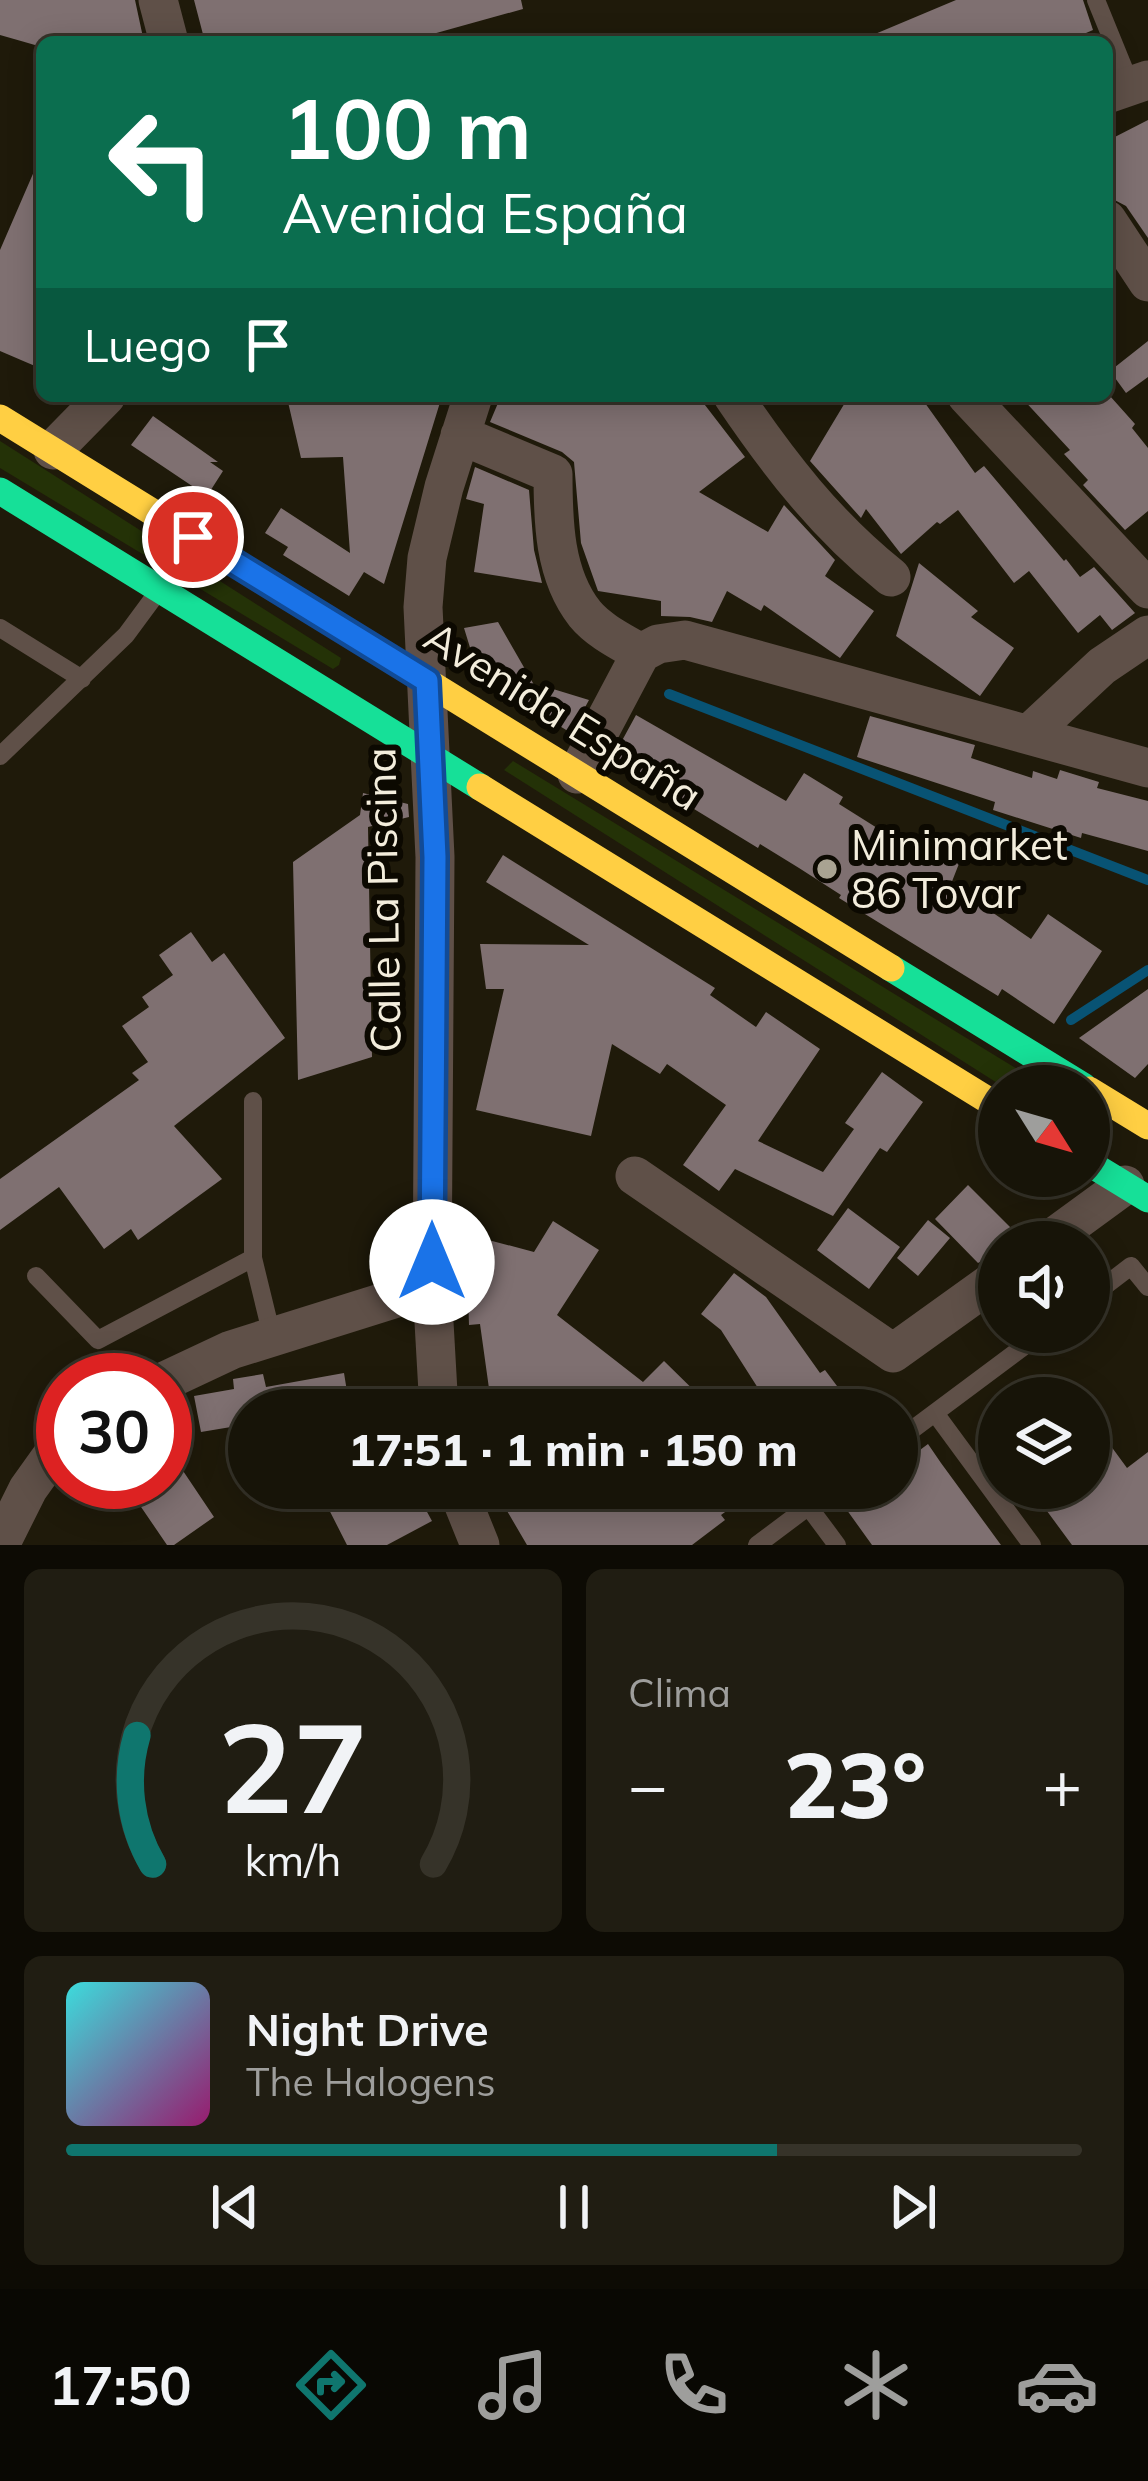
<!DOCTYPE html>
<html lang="es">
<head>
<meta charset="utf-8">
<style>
  :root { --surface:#171408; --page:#201d12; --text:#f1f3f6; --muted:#9e9e9c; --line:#363329; --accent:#0f766e }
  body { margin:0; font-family:Mulish,sans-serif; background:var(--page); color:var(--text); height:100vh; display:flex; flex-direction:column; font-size:45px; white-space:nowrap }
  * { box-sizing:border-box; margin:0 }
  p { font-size:39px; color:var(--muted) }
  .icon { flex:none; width:66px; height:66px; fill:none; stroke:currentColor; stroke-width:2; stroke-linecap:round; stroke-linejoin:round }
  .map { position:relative; height:1545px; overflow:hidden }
  .side { display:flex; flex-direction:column; gap:24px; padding:24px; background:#0d0b04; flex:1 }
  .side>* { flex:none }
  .hud { position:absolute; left:36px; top:36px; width:1077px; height:366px; border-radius:18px; box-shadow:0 6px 30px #0003,0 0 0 3px var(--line); background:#0b6e4f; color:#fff; overflow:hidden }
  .needle { width:78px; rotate:127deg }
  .buttons { position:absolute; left:978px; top:1065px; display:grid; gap:24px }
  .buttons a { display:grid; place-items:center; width:132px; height:132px; border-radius:50%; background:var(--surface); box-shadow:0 6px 30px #0003,0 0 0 3px var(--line); font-size:60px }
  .speed { position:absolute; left:36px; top:1353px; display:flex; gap:24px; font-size:60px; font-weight:700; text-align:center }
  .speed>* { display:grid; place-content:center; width:156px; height:156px; border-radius:50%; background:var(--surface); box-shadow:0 6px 30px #0003,0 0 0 3px var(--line); line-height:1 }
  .speed .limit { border:18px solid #d22; background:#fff; color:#111 }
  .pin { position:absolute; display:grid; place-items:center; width:102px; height:102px; color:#fff; margin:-51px; border:6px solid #fff; border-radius:50%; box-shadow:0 3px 12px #0007 }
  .me { position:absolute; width:132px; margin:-66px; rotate:0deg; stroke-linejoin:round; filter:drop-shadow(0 0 9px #0008) }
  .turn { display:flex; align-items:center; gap:42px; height:252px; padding:0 48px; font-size:54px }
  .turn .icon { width:156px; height:156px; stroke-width:2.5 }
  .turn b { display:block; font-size:84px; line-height:102px }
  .then { display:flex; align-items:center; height:114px; padding:0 48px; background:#0003; gap:24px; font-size:45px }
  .big { font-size:90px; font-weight:800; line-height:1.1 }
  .side .widget { flex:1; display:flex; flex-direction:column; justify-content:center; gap:18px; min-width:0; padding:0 42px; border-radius:18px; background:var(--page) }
  .side .dial { align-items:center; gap:0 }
  .dial svg { height:312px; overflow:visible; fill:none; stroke:var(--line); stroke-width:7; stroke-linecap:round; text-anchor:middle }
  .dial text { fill:var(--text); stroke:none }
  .song { display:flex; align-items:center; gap:36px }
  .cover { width:144px; height:144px; border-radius:18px; background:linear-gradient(135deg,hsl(180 70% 55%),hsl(320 70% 35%)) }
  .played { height:12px; border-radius:6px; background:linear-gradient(90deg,var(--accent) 70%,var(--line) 70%) }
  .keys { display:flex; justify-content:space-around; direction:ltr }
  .heat { display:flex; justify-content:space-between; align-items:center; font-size:66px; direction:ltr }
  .side .tiles { flex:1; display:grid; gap:24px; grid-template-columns:1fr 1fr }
  .widget:last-child { grid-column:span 2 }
  .trip { position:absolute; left:228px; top:1389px; width:690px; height:120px; border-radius:60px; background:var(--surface); box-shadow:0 6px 30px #0003,0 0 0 3px var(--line); font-weight:800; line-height:120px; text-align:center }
  .dock { display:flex; height:192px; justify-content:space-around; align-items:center; background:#090803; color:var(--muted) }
  .dock .icon { width:84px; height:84px }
  .dock .current { color:var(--accent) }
  .dock b { font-size:54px; color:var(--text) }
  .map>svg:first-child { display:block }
</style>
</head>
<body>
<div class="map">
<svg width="1148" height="1545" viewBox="0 0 1148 1545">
  <rect width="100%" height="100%" fill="#1f1a0a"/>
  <path fill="#243207" d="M0 441 341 658 339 665 333 669 0 468Z
    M513 761 1045 1086H1002L504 770Z"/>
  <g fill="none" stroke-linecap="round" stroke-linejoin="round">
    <path stroke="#085374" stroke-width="10" d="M669 694 1148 880
      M1071 1020 1148 970"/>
  </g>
  <path fill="#7f7071" d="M0 0H135L144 42H42V47L0 35Z
    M194 0H521L523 9 404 42H205Z
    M956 0H1083L1093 30 1065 42H856Z
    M1148 120V238L1126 206 1107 196V141Z
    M42 153V369L0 351V250Z
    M1148 341V377L1126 393 1110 371Z
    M363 396H442L384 584 364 572 349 596 283 555 288 547 265 533 281 508 350 553 343 457 301 458 288 402Z
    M501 396H698L745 457 699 492 768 532 784 505 835 560 825 576 874 611 840 658 764 605 761 611 727 591 712 622 690 617 661 616V601L598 591 581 543 574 462 562 452 490 422Z
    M849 396H920L975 473 984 466 1064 561 1066 559 1080 577 1094 567 1135 613 1112 630 1100 615 1078 633 1029 571 1014 583 958 510 940 524 937 522 901 554 866 509 861 518 810 461Z
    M1020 396H1110L1135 424 1132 428 1148 448V511L1125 530 1083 485 1088 480 1064 454 1070 450Z
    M153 416 218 462H210L223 471 207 496 131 445Z
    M475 467 529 490 534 550 542 583 474 572 484 504 466 499Z
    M919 563 978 611 971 617 1014 648 980 696 896 636Z
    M498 622 537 690 540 685 589 700 571 733 487 681 472 654 464 628Z
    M636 715 786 801 804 773 843 797 839 804 909 848 914 837 962 856 951 884 1031 939 1048 914 1102 951 1054 1024 1002 989 998 996 839 898 841 895 799 868 760 844 758 848 612 759Z
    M870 716 975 745 971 758 1032 778 1033 771 1057 779 1060 770 1099 782 1097 788 1148 801V851L1082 833 1081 838 993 810 995 802 857 757Z
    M363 793 408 804 409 817 368 827 372 1057 298 1080 293 862 360 815Z
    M503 855 715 988 710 995 756 1027 766 1012 820 1049 758 1141 823 1172 854 1129 845 1123 882 1072 923 1102 887 1152 880 1148 833 1216 735 1169 719 1191 683 1165 726 1105 667 1064 660 1074 612 1044 591 1136 476 1110 504 989H486L480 944 589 945 486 882Z
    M191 932 212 962 224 953 285 1038 174 1126 222 1179 138 1240 131 1229 104 1249 59 1187 0 1230V1179L139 1080 132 1073 148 1062 122 1026 149 1007 142 997 173 975 159 955Z
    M1148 989V1064L1135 1078 1079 1038Z
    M968 1185 1015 1232 1005 1242H999L992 1255 978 1263 935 1219Z
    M848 1208 900 1247 869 1289 817 1250Z
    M928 1220 950 1238 918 1276 897 1258Z
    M553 1221 599 1250 557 1315 643 1382 664 1361 714 1410H492L480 1324 469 1325 466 1234 534 1252Z
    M734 1273 766 1297 820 1373 825 1370 855 1410H772L721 1330 701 1314Z
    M344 1373 350 1410H249V1424L201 1432 194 1396 234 1389 233 1379 263 1374 266 1387Z
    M1089 1416 1127 1468 1148 1452V1545H1072L1030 1488H1089Z
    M165 1444 214 1517 174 1545H167L124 1482H165Z
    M928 1444 941 1463 1001 1545H872L844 1506 868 1488H897V1467Z
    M318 1488H414L432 1521 387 1545H347Z
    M526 1488H758L721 1515 725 1520 692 1545H527L503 1504Z"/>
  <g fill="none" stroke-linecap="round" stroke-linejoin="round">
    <path stroke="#5f5048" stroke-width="18" d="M1096 0 1131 86
      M0 628 82 679
      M0 756 126 635 157 593
      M253 1101V1258L272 1336
      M36 1276 98 1340 253 1258
      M1089 1298 1131 1266 1148 1287
      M935 1413 1032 1545
      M897 1441 1043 1332
      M808 1506 837 1545
      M757 1545 833 1488"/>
    <path stroke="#5f5048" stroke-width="39" d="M158 0 169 42
      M1107 94 1148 80
      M1107 220 1148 282
      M733 396C779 464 826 525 891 577
      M967 396 1148 589
      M460 435 553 474C553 521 554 575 585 614 599 631 622 642 641 653L577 774
      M53 450 106 396
      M641 653 658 644 685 640 1148 768
      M1030 733 1102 666 1148 635
      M635 1176 893 1353 999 1277
      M1047 1242 1125 1185
      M165 1381 231 1350 432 1287
      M439 1410 432 1287 435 857 423 607 427 558 444 487 473 396
      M457 1488 480 1545
      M0 1545 28 1489 63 1440"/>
    <path stroke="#16e098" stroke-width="27" d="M0 491 480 787
      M891 968 1083 1086
      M1089 1163 1148 1199"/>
    <path stroke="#ffcf43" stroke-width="27" d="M0 418 891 968
      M480 787 999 1107
      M1089 1090 1148 1126"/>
  </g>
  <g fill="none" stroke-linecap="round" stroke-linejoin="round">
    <g stroke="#114b97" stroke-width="30">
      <path id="route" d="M193 537 427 681 435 857 432 1262"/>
    </g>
    <use href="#route" stroke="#1a73e8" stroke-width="21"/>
  </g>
  <circle fill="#a9a392" stroke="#0c0901" stroke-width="4.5" cx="827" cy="869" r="12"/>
  <g text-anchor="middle" stroke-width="12" stroke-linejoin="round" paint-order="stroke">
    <g font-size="42" fill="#f3eddc" stroke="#0c0901">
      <text transform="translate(563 716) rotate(32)" y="15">Avenida España</text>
      <text transform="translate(383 900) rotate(-91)" y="15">Calle La Piscina</text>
    </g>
    <g font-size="42" fill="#f3eddc" stroke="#0c0901" text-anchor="start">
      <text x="851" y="860">Minimarket<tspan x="851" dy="48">86 Tovar</tspan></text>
    </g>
  </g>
</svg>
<div class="buttons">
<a><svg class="needle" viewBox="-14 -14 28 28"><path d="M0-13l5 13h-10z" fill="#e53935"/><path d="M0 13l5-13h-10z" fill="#9e9e9c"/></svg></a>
<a><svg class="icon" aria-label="sound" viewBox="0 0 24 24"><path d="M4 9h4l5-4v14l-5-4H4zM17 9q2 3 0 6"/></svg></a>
<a><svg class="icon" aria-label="layers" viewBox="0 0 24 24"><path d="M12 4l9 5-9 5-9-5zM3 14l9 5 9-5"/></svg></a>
</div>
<div class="speed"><div class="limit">30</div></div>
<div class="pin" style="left:193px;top:537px;background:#d93025"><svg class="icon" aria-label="arrive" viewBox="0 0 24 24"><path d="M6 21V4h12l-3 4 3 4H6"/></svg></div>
<svg class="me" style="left:432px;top:1262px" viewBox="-20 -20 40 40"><circle r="19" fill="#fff"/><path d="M0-13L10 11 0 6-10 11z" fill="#1a73e8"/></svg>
<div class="trip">17:51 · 1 min · 150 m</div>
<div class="hud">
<div class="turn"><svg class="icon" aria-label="left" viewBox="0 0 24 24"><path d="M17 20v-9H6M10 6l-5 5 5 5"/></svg><div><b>100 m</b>Avenida España</div></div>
<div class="then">Luego<svg class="icon" aria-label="arrive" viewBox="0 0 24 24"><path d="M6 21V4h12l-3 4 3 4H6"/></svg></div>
</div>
</div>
<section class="side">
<div class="tiles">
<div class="widget dial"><svg viewBox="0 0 100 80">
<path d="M14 69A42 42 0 1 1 86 69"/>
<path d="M14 69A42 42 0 0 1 10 36" stroke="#0f766e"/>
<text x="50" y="56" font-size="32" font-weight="700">27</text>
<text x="50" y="72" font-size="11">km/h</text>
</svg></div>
<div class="widget"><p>Clima</p>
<div class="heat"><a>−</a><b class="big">23°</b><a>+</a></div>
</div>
<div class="widget">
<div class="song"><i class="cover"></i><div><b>Night Drive</b><p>The Halogens</p></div></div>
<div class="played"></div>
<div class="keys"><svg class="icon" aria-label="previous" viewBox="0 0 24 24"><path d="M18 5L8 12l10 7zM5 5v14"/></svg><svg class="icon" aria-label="pause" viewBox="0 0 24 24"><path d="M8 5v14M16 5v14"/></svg><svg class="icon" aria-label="next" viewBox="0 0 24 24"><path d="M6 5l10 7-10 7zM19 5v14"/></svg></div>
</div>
</div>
</section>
<nav class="dock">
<b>17:50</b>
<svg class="icon current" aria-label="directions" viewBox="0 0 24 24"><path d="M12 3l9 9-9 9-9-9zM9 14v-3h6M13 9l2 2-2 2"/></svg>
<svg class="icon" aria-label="music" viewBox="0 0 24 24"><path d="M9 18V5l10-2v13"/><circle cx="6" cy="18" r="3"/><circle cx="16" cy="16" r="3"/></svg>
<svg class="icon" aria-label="phone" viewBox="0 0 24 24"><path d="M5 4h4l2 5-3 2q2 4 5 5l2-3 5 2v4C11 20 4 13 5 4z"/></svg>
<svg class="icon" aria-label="climate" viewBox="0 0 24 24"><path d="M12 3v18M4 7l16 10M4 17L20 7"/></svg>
<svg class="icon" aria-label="car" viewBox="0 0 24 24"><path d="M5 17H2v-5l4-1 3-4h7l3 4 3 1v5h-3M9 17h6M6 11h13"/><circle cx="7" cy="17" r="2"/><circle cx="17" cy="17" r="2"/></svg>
</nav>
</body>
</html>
